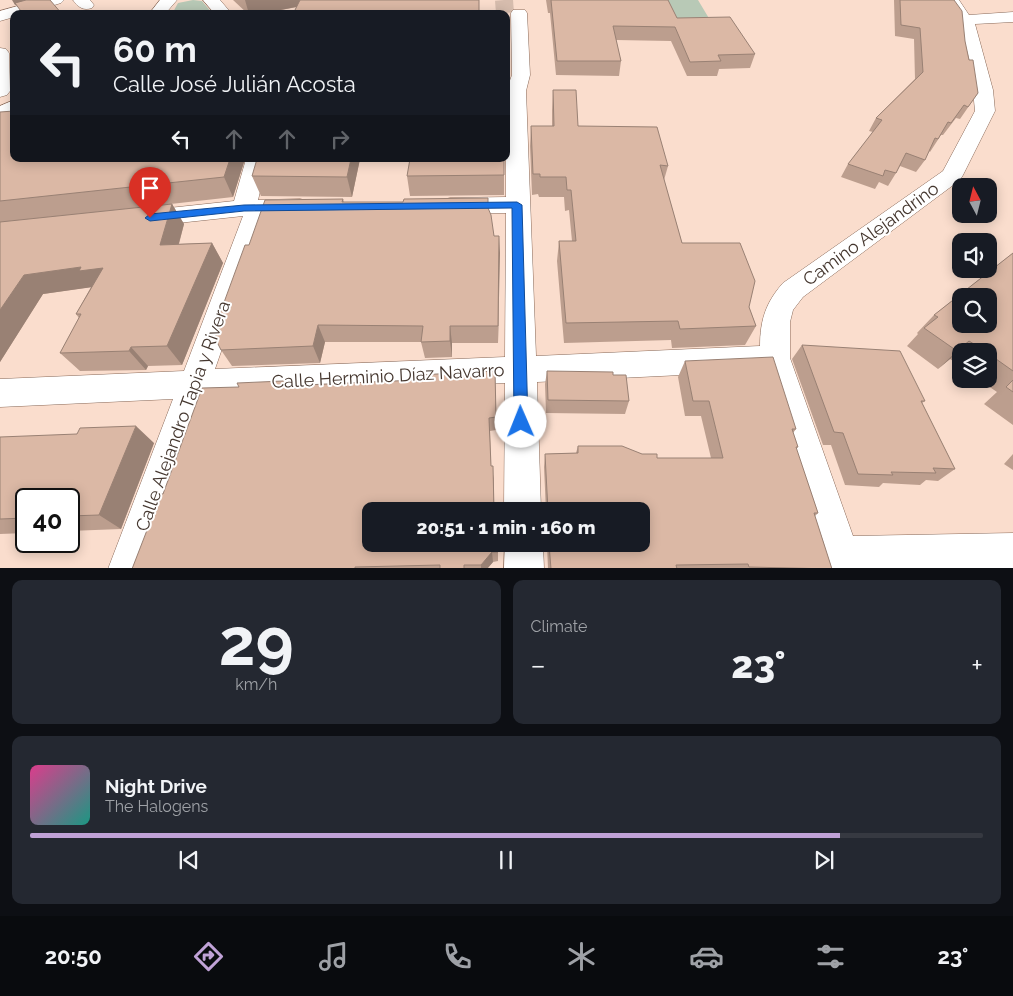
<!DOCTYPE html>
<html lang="en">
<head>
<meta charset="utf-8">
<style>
  :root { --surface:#171b24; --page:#242831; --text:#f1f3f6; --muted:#9ea1a6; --line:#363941; --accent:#c0a2d7 }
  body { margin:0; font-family:Raleway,sans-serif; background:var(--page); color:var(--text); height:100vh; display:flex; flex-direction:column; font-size:19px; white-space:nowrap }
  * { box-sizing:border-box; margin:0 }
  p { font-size:16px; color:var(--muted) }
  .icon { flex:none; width:28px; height:28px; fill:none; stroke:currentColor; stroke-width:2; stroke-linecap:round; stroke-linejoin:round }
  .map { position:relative; height:568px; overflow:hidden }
  .panel { display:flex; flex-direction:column; gap:12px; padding:12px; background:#0d0f14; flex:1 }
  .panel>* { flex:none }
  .banner { position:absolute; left:10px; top:10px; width:500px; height:152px; border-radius:10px; box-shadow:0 2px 12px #0003; background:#171b24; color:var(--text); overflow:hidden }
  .needle { width:32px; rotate:353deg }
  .buttons { position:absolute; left:952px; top:178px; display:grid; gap:10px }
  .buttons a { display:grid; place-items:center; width:45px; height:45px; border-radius:10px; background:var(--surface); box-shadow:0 2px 12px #0003; font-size:25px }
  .speed { position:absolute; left:15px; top:488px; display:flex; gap:10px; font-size:25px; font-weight:700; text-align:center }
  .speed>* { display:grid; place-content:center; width:65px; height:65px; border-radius:50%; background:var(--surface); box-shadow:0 2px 12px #0003; line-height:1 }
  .speed .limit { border:2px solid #111; border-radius:8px; background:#fff; color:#111 }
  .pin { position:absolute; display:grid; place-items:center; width:42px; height:42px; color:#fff; margin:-51px -21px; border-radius:50% 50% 50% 0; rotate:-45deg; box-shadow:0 0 5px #0007 }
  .pin .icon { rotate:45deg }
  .me { position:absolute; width:55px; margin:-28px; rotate:359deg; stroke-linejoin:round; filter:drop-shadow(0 0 4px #0008) }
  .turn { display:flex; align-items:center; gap:18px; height:105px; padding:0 20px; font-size:22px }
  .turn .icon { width:65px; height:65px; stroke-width:2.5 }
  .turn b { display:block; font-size:35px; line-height:42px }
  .lanes { display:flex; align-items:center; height:48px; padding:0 20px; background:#0003; justify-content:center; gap:25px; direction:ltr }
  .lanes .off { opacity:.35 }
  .big { font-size:38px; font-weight:800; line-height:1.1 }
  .panel .tile { flex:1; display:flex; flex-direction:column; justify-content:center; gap:8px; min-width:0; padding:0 18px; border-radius:10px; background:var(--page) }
  .panel .dial { align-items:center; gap:0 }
  .dial b { font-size:65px; line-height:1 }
  .song { display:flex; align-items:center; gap:15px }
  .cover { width:60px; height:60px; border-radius:8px; background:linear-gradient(135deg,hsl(330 70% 55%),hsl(170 70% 35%)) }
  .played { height:5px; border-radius:2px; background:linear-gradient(90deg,var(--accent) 85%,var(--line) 85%) }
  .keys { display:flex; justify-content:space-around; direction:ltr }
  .heat { display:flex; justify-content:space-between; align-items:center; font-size:28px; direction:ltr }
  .panel .tiles { flex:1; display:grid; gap:12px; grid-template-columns:1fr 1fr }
  .tile:last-child { grid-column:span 2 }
  .trip { position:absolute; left:362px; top:502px; width:288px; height:50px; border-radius:10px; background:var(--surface); box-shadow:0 2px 12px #0003; font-weight:800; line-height:50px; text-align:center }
  .tab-bar { display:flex; height:80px; justify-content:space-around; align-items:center; background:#090b0e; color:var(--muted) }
  .tab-bar .icon { width:35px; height:35px }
  .tab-bar .current { color:var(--accent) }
  .tab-bar b { font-size:22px; color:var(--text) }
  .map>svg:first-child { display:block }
</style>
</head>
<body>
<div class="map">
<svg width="1013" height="569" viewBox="0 0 1013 569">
  <rect width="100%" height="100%" fill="#faddcd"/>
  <path fill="#b8c9b6" d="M193 0 202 1 213 14H172L178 3Z
    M665 0H698L710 20H675Z"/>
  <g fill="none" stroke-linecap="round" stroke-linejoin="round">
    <path stroke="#d6bcad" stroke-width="18" stroke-dasharray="18 9" stroke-linecap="butt" d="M504 0 505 13"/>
    <g stroke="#896958" stroke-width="1">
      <path id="minor" d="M39 0H64L61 3 25 14H14V17L0 21V11Z
        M73 0H90L94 5 92 8C83 11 78 7 73 0Z
        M160 0H177L165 14H149Z
        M203 0H220L232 14H215Z
        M943 0H959L969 15 1013 12V22L975 24 993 90 995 111 963 175 960 180 803 297 793 310 790 322V358L853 536 1013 533V569H825L764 371 537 382 541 511H504L505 383 206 397 148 569H108L173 399 0 407V379L184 371 243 216 141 227 132 225 129 219 132 213 141 211 234 201 246 159H268L258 200 300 199 309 201 312 207 309 213 300 215 268 216 215 369 505 357 506 213 450 214 441 212 438 206 441 200 450 198 506 197V91L512 75 511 13 513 10H525L527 13 530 75 526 91 536 356 760 346C760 320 766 302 783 283L943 171 975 111 973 90 961 28Z
        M0 48 6 49 9 53 10 91 7 95 0 97Z
        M14 100V114L0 120V106Z
        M505 544H543L544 569H504Z"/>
    </g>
    <use href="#minor" fill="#fff" fill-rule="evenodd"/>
  </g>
  <path fill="#bc9e8e" d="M233 0H479V14H293L297 7 260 14H248Z
    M546 0H668L677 18 755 54 750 68 719 69 717 76H687L671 41 616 40 621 61 619 76 556 75 550 13H548Z
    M894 0H954L978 93 960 119 956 118 943 135H941L930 152 929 151 925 160 916 172 900 166 896 173 888 186 879 182 875 189 841 177 848 164 873 132 869 131 876 118 915 79 914 39 895 36Z
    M553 90 578 126 668 166 664 180 682 243 749 307 756 326 745 345 672 348 671 340 564 343 557 261 559 241H572L569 210 565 211 564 197H539L538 194 532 195 530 146 531 126H552V110Z
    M0 112 245 159 233 197 135 208 172 204 184 224 179 244 212 243 223 263 182 365 148 366 146 370 80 371 60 353 79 318 76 314 91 287 43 294 0 362Z
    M360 159 352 197 261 196 252 176Z
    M504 159V195L410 196 407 176Z
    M488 198V209L494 236H499L498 343H452V357L425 358 421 342H325L320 363 232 366 221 350 217 331 215 327 249 245 343 199 344 202H403Z
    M1013 253V425L984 404 997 392 978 379H989V351H961V366L950 359 938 369 907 346 918 334 917 333 934 315Z
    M802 345 925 401 922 403 955 469 938 481 926 480 920 485 883 483 879 487 845 485 831 445H823L792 359Z
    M685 361 796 429 793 433 798 447 796 449 818 513 815 516 832 569H548L547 544H641V511H546L544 467 545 454 576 453 578 446 642 454 657 458H711L701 416H685L678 377Z
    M495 371 496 430 490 431 491 466 494 479V511H371L498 544V561L493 562 487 569H132L163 494 239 387 306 380 308 385 417 380Z
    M547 371 613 375 629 401 625 414 546 413 545 384Z
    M0 437 154 443 121 529 69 531V499H26V533L0 534Z
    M1013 454V470L1004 464Z"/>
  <path fill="#998174" d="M12 0H37L15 5Z
    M245 0H310L311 4 260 14H249Z
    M230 159H245L233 197 224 177Z
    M351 159H360L352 197 347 177Z
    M172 204 184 224 173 265 160 245Z
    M499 236 500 253 498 343V326Z
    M212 243 223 263 182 365 167 346Z
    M81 267 103 268 93 287 43 294 0 362V310L24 275Z
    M318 325 325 342 320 363 313 346Z
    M450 326 452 343V357L450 341Z
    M969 341 950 359 938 369 957 351Z
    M131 347 148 366 146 370 129 351Z
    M136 426 154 443 121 529 99 515Z
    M492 552 493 562 487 569H481V565Z"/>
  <path fill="#dbb8a5" stroke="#998174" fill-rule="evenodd" d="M26 0H50L62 14H23L15 3Z
    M300 0H479V14H293Z
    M551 0H668L677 18 730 17 755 54 718 55 721 61 690 62 675 27 613 26 621 61H557Z
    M900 0H954L962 11 965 41 969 60H973L978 93 968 107 964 105 951 123 948 122 938 139 935 138 925 160 906 153 896 173 885 170 883 176 848 164 882 120 876 118 923 72 920 28 901 25Z
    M553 90H576L578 126 657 127 668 166 660 165 682 243H740L755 281 749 307 756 326 680 329 678 321 566 323 559 241H576L571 190H567L566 177H540V174H533L531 126H554Z
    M14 111V159H230L224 177 0 201V112Z
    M257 159H351L347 177 252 176Z
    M410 159H504V175L407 176Z
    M488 198V208L491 215 494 236H499L498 326H450V341L421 342 423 326 318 325 313 346 221 350 215 338 218 329 215 327 245 245H249L265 200 343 199 342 202H403L404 199Z
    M172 204 160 245 212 243 167 346 131 347 129 351 60 353 81 314H76L103 268 79 271 81 267 24 275 0 310V222Z
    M1013 253V371L989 354V351H985L969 341 957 351 924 328 938 317 934 315ZM961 296H989V324H961Z
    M802 345 900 351 925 401H921L955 469 933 468 936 473 891 472 893 475 858 474 843 433 834 432Z
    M773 357 796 429H792L798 447H796L818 513H814L832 569 749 567 748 564 676 565 677 569H551L549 544H641V511H548L545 454 578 453V446H622L642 454H657V458H723L709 401H693L685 361Z
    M495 371 496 417 489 418 491 466H493L494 511H371V544H498V552H492L481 565H464V569H440V565L355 567V569H132L161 494H163L202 388 239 387 237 383 306 380 304 385 417 380 418 375Z
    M547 371 613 372V375H626L629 401 548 400Z
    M1013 380V392L1006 387Z
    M136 426 99 515 69 516V499H26V518L0 519V437L77 434 80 428Z"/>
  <path fill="#1a73e8" stroke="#114b97" d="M517 202 522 205 528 422 526 427 521 429 516 427 514 422 512 208 244 211 150 221 145 218 150 214 244 205Z"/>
  <g text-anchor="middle" stroke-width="4" stroke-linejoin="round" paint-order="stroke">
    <g font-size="18" fill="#45372f" stroke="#fff">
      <text transform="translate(871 234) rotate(-36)" y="6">Camino Alejandrino</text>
      <text transform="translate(388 376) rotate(-3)" y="6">Calle Herminio Díaz Navarro</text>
      <text transform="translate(183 416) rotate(-70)" y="6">Calle Alejandro Tapia y Rivera</text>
    </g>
  </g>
</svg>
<div class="buttons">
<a><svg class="needle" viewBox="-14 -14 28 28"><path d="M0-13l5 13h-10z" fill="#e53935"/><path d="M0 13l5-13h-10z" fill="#9ea1a6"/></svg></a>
<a><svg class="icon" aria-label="sound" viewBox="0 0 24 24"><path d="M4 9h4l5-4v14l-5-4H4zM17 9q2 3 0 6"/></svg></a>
<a><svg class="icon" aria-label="search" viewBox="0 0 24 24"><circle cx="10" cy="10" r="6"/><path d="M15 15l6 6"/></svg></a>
<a><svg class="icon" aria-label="layers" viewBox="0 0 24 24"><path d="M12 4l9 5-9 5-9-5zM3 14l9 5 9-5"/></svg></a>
</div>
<div class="speed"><div class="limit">40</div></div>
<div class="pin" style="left:150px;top:218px;background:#d93025"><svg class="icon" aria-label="arrive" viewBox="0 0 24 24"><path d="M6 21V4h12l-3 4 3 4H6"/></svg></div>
<svg class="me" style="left:521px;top:422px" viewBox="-20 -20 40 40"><circle r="19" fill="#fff"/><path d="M0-13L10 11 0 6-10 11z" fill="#1a73e8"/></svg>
<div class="trip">20:51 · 1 min · 160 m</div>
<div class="banner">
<div class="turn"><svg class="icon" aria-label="left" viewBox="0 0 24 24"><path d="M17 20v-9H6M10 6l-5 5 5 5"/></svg><div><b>60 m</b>Calle José Julián Acosta</div></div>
<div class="lanes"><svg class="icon" aria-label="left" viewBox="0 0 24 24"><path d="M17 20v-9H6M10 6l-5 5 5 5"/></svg><svg class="icon off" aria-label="ahead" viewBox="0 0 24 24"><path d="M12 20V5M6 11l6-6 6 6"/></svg><svg class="icon off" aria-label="ahead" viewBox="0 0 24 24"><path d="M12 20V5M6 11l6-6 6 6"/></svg><svg class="icon off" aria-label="right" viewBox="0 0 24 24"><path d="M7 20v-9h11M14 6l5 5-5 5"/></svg></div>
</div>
</div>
<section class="panel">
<div class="tiles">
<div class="tile dial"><b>29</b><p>km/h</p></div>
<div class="tile"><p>Climate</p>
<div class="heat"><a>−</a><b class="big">23°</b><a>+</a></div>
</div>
<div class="tile">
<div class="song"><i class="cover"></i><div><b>Night Drive</b><p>The Halogens</p></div></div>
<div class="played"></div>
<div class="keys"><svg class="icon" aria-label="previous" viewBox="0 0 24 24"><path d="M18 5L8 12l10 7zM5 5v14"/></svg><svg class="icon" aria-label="pause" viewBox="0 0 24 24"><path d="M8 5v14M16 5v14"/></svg><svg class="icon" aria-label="next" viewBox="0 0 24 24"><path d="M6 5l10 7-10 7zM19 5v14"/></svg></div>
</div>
</div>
</section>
<nav class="tab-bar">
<b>20:50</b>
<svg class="icon current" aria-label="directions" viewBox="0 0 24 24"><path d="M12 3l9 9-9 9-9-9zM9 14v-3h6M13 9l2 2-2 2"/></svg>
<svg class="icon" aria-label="music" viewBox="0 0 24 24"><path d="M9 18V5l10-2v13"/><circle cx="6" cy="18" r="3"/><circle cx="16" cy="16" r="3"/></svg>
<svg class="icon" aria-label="phone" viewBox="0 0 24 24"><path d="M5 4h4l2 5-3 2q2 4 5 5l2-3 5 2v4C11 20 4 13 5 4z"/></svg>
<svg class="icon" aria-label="climate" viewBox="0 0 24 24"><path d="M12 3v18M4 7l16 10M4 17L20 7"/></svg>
<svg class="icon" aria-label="car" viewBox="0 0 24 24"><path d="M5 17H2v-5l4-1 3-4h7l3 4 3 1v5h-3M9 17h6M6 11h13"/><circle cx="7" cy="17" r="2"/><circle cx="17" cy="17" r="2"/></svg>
<svg class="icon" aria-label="filters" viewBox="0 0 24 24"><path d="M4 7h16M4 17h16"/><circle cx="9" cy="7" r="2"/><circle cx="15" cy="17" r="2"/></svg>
<b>23°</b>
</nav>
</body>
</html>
